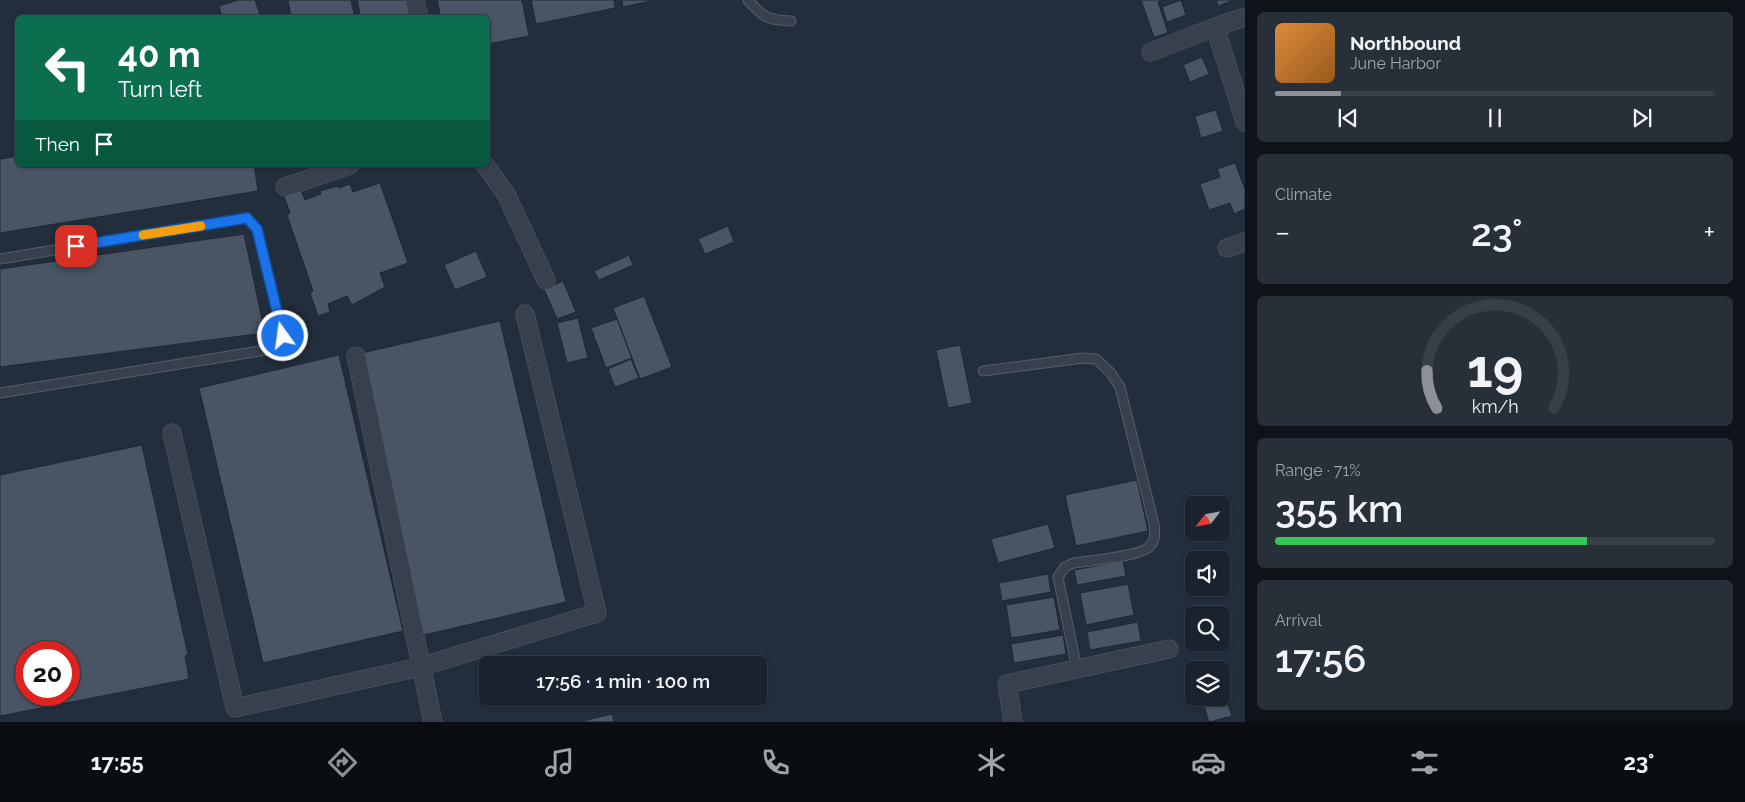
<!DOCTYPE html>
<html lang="en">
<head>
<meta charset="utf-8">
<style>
  :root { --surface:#1a222d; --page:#272f39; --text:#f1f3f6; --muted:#9fa4aa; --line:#383f49; --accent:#8c9099 }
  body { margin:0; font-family:Raleway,sans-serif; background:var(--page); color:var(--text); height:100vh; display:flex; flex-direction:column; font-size:19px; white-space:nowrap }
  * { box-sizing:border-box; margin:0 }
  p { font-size:16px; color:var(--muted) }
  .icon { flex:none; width:28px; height:28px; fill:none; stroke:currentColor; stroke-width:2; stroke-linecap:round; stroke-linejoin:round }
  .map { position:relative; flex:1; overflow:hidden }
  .drawer { display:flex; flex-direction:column; gap:12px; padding:12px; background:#0e1319; width:500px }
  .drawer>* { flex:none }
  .top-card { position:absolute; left:15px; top:15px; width:475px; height:152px; border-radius:8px; box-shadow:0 1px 4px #0004,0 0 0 1px var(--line); background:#0b6e4f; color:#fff; overflow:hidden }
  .needle { width:32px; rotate:238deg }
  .fabs { position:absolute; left:1185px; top:496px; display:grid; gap:10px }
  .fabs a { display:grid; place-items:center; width:45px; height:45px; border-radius:8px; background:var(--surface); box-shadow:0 1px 4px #0004,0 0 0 1px var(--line); font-size:25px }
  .speed { position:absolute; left:15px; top:641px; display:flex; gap:10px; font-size:25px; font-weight:700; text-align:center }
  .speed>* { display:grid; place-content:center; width:65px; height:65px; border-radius:50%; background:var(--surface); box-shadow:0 1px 4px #0004,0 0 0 1px var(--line); line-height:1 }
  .speed .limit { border:8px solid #d22; background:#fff; color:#111 }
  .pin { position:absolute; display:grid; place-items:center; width:42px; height:42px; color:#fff; margin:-21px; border-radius:10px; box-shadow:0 2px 8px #0006 }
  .me { position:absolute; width:55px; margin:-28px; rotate:346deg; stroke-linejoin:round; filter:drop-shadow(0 0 4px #0008) }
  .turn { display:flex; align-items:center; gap:18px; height:105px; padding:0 20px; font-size:22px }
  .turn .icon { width:65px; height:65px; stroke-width:2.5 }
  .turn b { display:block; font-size:35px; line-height:42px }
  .then { display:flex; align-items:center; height:48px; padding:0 20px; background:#0003; gap:10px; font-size:19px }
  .big { font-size:38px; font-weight:600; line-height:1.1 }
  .drawer .card { flex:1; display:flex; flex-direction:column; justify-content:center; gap:8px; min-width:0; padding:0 18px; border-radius:8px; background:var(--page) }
  .drawer .dial { align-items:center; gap:0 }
  .dial svg { height:130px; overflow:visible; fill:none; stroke:var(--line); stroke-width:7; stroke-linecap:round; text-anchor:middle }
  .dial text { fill:var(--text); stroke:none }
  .song { display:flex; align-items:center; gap:15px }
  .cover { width:60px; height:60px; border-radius:8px; background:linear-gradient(135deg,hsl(30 70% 55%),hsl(30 70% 35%)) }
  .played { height:5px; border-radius:2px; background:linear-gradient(90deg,var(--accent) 15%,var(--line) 15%) }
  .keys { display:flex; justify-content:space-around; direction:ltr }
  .heat { display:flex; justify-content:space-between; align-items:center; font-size:28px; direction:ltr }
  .charge { height:8px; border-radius:4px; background:linear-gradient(90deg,#34c759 71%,var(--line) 0) }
  .trip { position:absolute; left:479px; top:656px; width:288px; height:50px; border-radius:8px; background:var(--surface); box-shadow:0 1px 4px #0004,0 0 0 1px var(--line); font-weight:600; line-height:50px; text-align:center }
  .tabs { display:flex; height:80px; justify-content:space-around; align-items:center; background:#0a0e12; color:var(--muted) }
  .tabs .icon { width:35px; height:35px }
  .tabs .selected { color:var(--accent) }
  .tabs b { font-size:22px; color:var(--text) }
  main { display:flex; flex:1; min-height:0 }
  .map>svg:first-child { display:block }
</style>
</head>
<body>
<main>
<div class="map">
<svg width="1245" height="722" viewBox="0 0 1245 722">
  <rect width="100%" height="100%" fill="#232e3c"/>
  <path fill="#495565" stroke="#1e2733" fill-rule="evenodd" d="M238 0H255L261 18H222L219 6Z
    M288 0H351L355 18H291Z
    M357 0H409L412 13 392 18H361Z
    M437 0H522L529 36 488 44V18H441Z
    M531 0H614L615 8 536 24Z
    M622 0H655L623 7Z
    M1141 0H1164L1158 2 1168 33 1154 37Z
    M1181 0 1186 15 1167 22 1162 7Z
    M1216 0H1234L1218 6Z
    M1202 57 1209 74 1190 82 1183 65Z
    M1216 110 1223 131 1201 138 1195 116Z
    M18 156V165H254L258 191 0 233V159Z
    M1235 163 1245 189V209L1234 214 1230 203 1209 210 1200 184 1220 177 1217 169Z
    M264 165H284L265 169Z
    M380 183 408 263 380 273 385 287 352 305 347 296 328 304 330 312 318 316 310 293 313 291 287 215 290 213 283 193 300 187 305 200 321 194 320 191 338 186 339 188 350 184 353 192Z
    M728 226 734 242 705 254 698 239Z
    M244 234 265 333 0 367V269Z
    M476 251 487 277 455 290 444 265Z
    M629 255 633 265 599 280 594 271Z
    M563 281 576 312 557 319 544 289Z
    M644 296 672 367 640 379 613 308Z
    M578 318 588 358 567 363 557 323Z
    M617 319 632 358 606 368 591 328Z
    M500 321 566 602 424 635 358 354Z
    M960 345 972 403 948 408 936 350Z
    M339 355 403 631 263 663 199 388Z
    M631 359 639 378 615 387 608 369Z
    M142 445 188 655 185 656 189 679 0 716V475ZM26 652H69V695H26Z
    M1137 480 1148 531 1076 546 1065 495Z
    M1048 524 1055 548 998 563 991 539Z
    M1123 561 1126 576 1077 585 1074 570Z
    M1048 574 1051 592 1002 601 999 583Z
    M1128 584 1134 615 1086 625 1080 593Z
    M1054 597 1060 630 1011 638 1006 605Z
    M1138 622 1141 641 1090 650 1087 632Z
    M1063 635 1066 654 1014 663 1011 644Z
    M1226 699 1232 716 1209 722 1204 706Z
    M612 714 614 722H578Z"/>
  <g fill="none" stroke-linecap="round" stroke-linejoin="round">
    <g stroke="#555e6a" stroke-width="11">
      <path id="lane" d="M748 0C764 18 767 20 791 21
        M0 259 247 218 257 229 283 335 272 349 0 393
        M983 371 1083 358 1096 359 1110 372 1120 387 1154 524C1155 532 1156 539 1150 546 1142 556 1089 561 1074 563L1065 567 1058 577 1077 669"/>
    </g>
    <g stroke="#555e6a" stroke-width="19">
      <path id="street" d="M415 0 419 18
        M1215 27 1245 122
        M1151 52 1215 27 1245 17
        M485 165 506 194 546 280
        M285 187 350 165
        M1227 248 1245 242
        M356 356 433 722
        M172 433 235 708 420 667 597 613 525 314
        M1013 722 1007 684 1169 649"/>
    </g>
    <use href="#lane" stroke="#37404c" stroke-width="9"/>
    <use href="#street" stroke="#37404c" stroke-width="18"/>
  </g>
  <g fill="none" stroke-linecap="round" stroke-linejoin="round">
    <g stroke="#114b97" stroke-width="12">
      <path id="route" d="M76 246 247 218 257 229 283 336"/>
    </g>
    <use href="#route" stroke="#1a73e8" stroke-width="9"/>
    <path stroke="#f59e0b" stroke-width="9" d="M143 235 201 226"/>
  </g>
</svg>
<div class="fabs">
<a><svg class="needle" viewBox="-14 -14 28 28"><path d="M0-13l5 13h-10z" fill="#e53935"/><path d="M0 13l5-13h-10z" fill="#9fa4aa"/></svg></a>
<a><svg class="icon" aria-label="sound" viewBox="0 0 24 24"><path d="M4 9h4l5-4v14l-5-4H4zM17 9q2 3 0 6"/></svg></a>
<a><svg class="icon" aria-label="search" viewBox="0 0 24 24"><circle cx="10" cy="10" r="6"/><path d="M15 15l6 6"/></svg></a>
<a><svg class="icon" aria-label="layers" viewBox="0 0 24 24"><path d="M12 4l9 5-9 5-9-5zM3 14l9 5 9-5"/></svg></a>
</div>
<div class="speed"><div class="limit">20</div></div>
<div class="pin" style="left:76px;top:246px;background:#d93025"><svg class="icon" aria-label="arrive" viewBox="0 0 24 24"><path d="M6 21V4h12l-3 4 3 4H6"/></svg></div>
<svg class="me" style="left:283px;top:336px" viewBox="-20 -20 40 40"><circle r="17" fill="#1a73e8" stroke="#fff" stroke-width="3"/><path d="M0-11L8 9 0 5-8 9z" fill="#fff"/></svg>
<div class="trip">17:56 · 1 min · 100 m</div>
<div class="top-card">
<div class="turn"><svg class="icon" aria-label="left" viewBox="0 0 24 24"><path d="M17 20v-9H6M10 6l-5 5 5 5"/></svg><div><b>40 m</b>Turn left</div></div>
<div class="then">Then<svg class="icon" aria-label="arrive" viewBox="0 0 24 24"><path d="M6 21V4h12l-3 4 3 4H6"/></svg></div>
</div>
</div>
<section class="drawer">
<div class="card">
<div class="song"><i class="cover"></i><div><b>Northbound</b><p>June Harbor</p></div></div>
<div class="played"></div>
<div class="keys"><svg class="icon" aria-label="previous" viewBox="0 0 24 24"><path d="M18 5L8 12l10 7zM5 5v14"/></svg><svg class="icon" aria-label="pause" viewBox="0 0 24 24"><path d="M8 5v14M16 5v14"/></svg><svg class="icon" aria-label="next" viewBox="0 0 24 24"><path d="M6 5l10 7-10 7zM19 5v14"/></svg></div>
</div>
<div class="card"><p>Climate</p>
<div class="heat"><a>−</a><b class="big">23°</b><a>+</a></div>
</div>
<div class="card dial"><svg viewBox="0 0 100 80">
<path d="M14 69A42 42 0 1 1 86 69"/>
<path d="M14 69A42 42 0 0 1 8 46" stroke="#8c9099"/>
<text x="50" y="56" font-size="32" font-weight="700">19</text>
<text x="50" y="72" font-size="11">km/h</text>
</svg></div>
<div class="card"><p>Range · 71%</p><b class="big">355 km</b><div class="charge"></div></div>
<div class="card"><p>Arrival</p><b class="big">17:56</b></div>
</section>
</main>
<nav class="tabs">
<b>17:55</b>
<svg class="icon selected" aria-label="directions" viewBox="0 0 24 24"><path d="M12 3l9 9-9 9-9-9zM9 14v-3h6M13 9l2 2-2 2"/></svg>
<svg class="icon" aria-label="music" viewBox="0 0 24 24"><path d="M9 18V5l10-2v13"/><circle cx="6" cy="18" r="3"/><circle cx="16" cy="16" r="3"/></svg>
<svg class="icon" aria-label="phone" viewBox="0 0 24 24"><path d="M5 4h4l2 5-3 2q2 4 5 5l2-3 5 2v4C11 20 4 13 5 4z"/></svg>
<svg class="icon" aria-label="climate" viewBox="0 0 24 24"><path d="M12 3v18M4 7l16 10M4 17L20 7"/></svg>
<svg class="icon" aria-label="car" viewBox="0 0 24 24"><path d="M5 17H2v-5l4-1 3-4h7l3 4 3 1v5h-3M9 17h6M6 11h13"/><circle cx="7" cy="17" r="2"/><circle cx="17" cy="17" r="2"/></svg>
<svg class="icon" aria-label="filters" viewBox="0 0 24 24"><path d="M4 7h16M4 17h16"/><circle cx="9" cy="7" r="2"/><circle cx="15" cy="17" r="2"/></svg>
<b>23°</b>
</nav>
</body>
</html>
